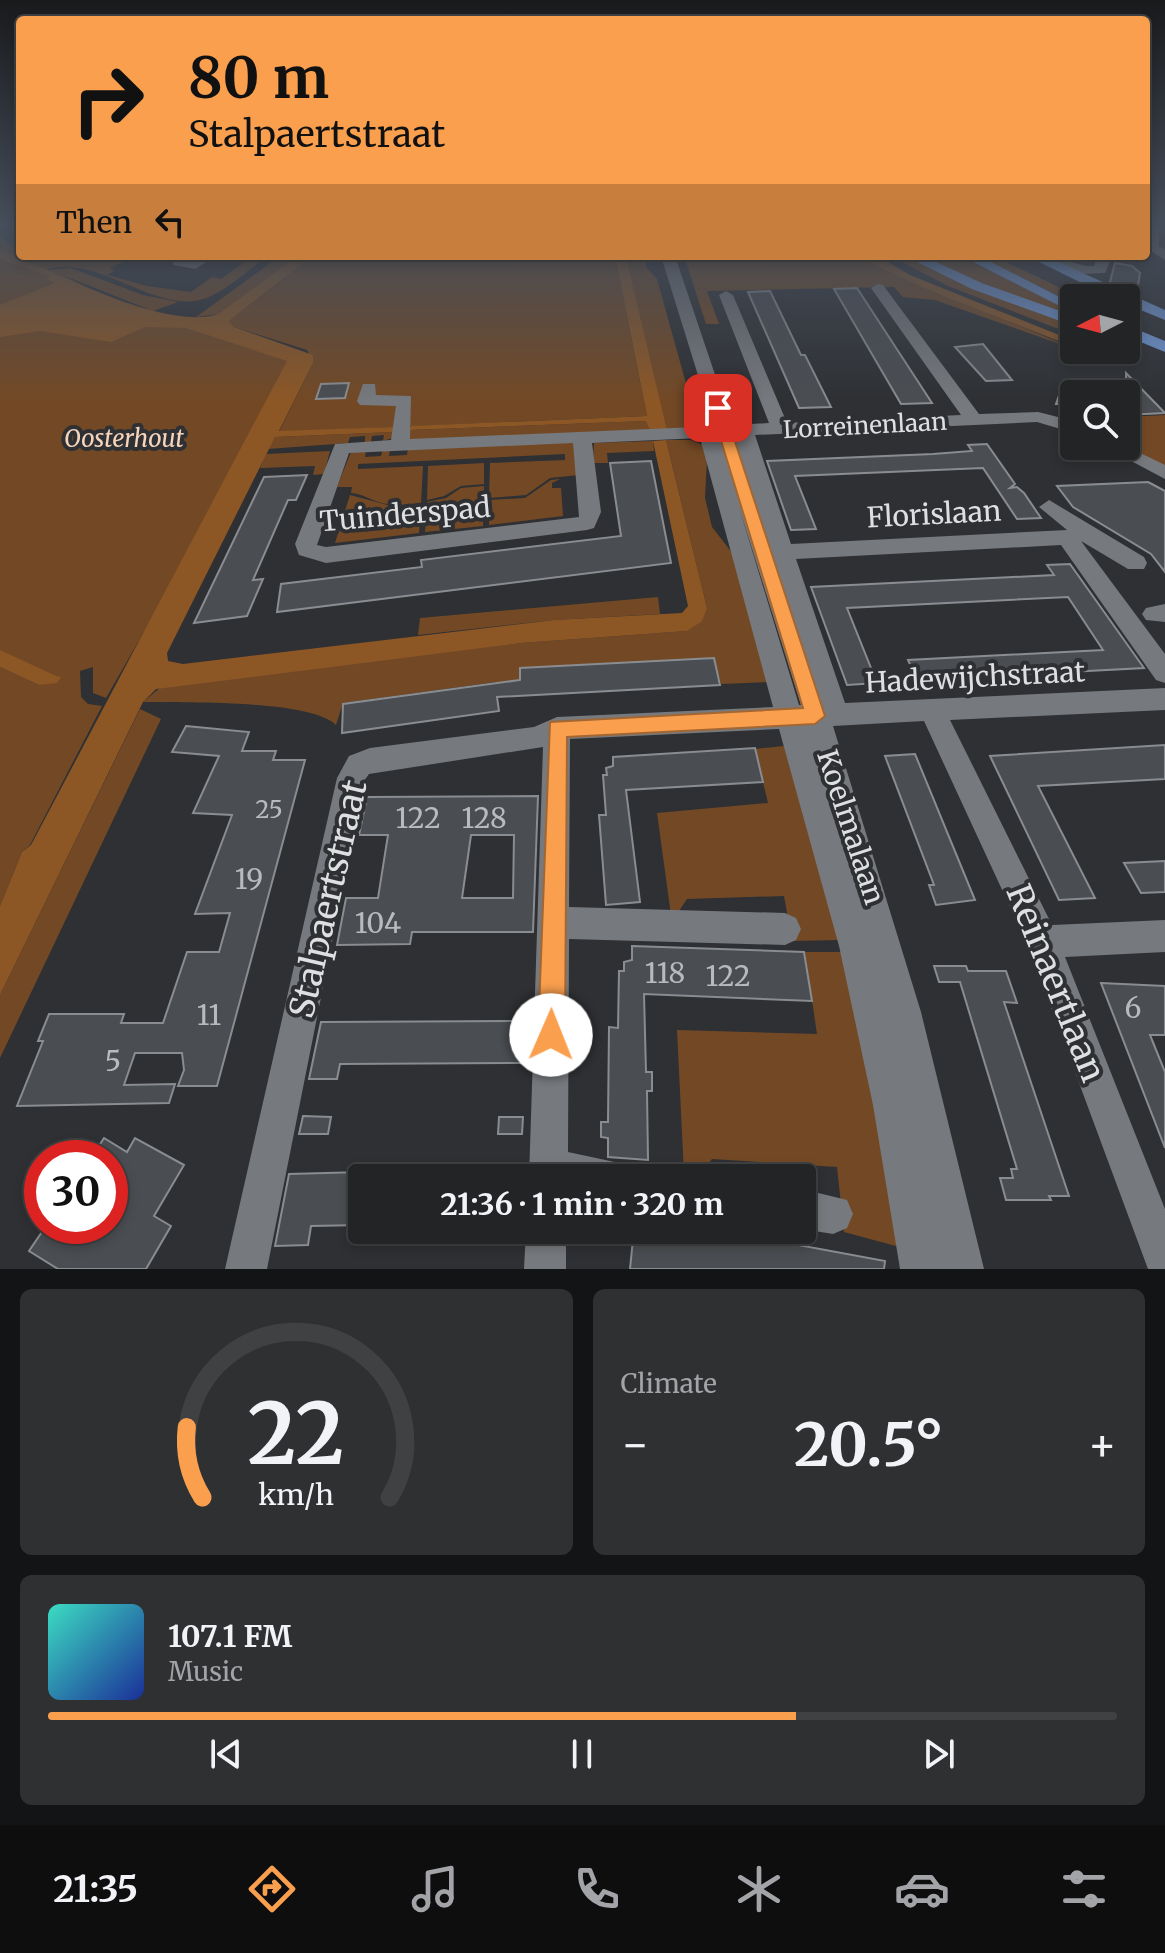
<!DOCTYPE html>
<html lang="en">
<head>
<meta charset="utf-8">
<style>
  :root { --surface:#222426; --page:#2e3032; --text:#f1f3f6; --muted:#a2a4a7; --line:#3f4143; --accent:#fa9f4e }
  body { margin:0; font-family:Merriweather,serif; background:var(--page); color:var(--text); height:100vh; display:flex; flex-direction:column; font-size:30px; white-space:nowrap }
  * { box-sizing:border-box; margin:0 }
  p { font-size:26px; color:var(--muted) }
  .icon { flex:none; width:44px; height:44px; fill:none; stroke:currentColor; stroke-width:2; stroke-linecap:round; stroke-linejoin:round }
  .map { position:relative; height:1269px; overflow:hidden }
  .drawer { display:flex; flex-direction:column; gap:20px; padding:20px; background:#131415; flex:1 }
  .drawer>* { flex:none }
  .guide { position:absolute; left:16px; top:16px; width:1134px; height:244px; border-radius:8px; box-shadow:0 4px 12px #0003,0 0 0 2px var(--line); background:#fa9f4e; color:#111; overflow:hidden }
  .needle { width:52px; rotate:264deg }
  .buttons { position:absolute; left:1060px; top:284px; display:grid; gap:16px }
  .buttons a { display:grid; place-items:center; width:80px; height:80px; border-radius:8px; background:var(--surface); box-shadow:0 4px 12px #0003,0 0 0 2px var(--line); font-size:40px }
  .speed { position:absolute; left:24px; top:1140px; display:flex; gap:16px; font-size:40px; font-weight:700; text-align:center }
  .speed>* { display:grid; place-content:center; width:104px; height:104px; border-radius:50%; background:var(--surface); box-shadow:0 4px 12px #0003,0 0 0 2px var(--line); line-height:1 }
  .speed .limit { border:12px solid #d22; background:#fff; color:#111 }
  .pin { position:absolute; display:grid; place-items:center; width:68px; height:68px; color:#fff; margin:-34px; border-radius:16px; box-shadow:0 4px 12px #0006 }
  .me { position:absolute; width:88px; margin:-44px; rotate:1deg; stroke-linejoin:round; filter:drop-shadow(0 0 6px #0008) }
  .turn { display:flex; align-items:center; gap:28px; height:168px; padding:0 40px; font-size:36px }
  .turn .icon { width:104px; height:104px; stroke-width:2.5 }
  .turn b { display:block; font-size:56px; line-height:68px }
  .then { display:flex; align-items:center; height:76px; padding:0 40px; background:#0003; gap:16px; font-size:30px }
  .big { font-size:60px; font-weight:700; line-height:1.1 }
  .drawer .tile { flex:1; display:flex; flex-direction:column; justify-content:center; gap:12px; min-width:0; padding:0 28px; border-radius:12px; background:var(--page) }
  .drawer .dial { align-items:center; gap:0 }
  .dial svg { height:208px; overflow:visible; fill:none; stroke:var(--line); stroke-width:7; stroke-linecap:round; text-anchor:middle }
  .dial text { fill:var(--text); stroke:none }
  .song { display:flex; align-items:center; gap:24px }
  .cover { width:96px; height:96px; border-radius:12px; background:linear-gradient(135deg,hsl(170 70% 55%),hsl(230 70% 35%)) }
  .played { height:8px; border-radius:4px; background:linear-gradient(90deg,var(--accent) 70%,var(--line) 70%) }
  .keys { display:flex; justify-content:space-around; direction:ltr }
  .heat { display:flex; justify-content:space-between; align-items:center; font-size:44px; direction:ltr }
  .drawer .tiles { flex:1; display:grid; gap:20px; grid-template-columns:1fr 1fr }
  .tile:last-child { grid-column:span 2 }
  .trip { position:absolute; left:348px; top:1164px; width:468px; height:80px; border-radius:8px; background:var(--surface); box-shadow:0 4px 12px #0003,0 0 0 2px var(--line); font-weight:700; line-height:80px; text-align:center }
  .tab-bar { display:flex; height:128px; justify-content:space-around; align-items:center; background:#0e0e0f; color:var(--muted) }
  .tab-bar .icon { width:56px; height:56px }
  .tab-bar .current { color:var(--accent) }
  .tab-bar b { font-size:36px; color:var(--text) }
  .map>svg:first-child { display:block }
</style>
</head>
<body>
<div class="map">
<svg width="1165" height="1269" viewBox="0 0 1165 1269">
  <rect width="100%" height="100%" fill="#2e3033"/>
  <path fill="#734925" d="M0 235 5 241 20 246V256H137L110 268 114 271 107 275 147 286 191 292 212 277 221 279 253 256H267C248 270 228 290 206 298 158 317 97 252 46 270L71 268 143 295 178 302 153 311 60 274 145 316 300 359 106 698 93 693V667L80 671 81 697 88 704 102 706 30 845 22 852 0 906V667L39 685 54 678 0 656V254L41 267 0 249Z
    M280 256H297L218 314 196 317Z
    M312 256H615L647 416 279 432 313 363 307 350 234 327 229 321Z
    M626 256H645L646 267 657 279 697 423 685 430H666Z
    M710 256H855L1074 349 935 300 903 297 894 287 707 291 719 324H706L686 262H697Z
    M891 256H907L1074 325V335L948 286Z
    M916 256H959L1074 311V320Z
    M976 256H993L1082 298H1074V303Z
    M1165 415V466L1126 446V417Z
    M647 421 650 430 409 441V430Z
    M393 432 396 437 383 441 384 435 372 436 371 442H365V436L350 437 348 443 268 449 275 437Z
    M666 440H690L703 445 707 458 705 498 712 527 733 554 767 682 721 684 714 658 520 668 519 695 499 697 496 682 343 703 336 725C310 699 183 703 143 702L161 687 521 643 687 631 707 608Z
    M653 441 654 451 607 453 608 463H593L594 443Z
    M575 442 579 475 550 478 526 495 489 498 490 463 565 460V454L358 464V469L423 466 421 503C408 504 395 506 382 503 370 500 363 494 351 493L352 487H337L351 452 366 450 365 457 381 456 383 449H390L389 456 407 455 408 448Z
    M330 451 324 474 313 475 315 466 260 468 266 454Z
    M484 463V484L461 486 444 496 427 500 428 466Z
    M560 479 552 483V488H561L563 516 489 525V500L525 498 551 480Z
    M484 486 483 526 425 532 427 502 446 498 461 488Z
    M350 495 395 507 422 505 419 533 335 543Z
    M658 597 660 614 554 620 418 635 420 618Z
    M140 709 161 719 0 1058V995Z
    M784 746 839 940 792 941 784 896 687 899 679 911 671 915 657 813 768 803 755 749Z
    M805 952H842L864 1048 896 1221V1246L844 1232 837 1167 712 1159 698 1177 684 1174 677 1030 817 1034Z"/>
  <path fill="#8d5725" d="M0 249C50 269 165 332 218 314L297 256H312L229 321 234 327 313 355V363L279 431 393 427V432L275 437 167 653 168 661 183 664 554 620 682 613 688 606 653 441 666 440 707 608 702 621 687 631 521 643 156 689 143 702 0 995V906L22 852 31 845 287 361 186 328 145 327 111 342 40 331 0 337V305L55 283 47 279 49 276 0 259Z
    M615 256H626L667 431 650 430 646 421 409 430 411 426 647 416Z
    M855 256H878L910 275 1074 341V347L929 290Z
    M0 650 56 676 61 677 57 683 39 685 0 667Z"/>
  <path fill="#4a4d51" stroke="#898c90" stroke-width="2" fill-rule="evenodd" d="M1115 263 1132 266 1140 273 1137 292 1110 282Z
    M857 288 932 403 901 404 834 289Z
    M770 291 801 355H805L831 407 799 408 748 292Z
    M983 344 1012 380 986 381 955 347Z
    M1126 373 1165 413 1126 415Z
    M349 383 345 398 316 399 321 384Z
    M1063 384H1074V404H1056Z
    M987 444 1015 484 1010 488 1017 487 1024 493 1041 518 1017 519 983 468 795 476 816 529 791 530 767 461 933 454 972 451 968 445Z
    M651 461 671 563 277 612 281 584 422 567 421 560 621 536 610 463Z
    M307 475 296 500H288L253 580 263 579 247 616 194 623 264 477Z
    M1148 482 1165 491V572L1151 554 1073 507 1057 486Z
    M1070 564 1144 668 917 680 908 660 1103 650 1068 597 847 608 877 683 847 685 811 587 1054 575 1047 565Z
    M714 658 720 685 497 697 499 711 342 733 343 704 520 680V668Z
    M186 726 249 732 242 751H276L273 760H305L217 1086H178L184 1070 182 1053H135L124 1085 175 1084 169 1103 17 1106 43 1041H38L49 1014H124L121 1023H163L187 952H219L230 913 195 914 232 815 193 813 219 756 172 752Z
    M1165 745V779L1038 786 1095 898 1059 900 990 756Z
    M755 748 763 782 626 790 640 902 606 905 599 815H606L603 775H607L606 768 613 766V757Z
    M915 754 975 900 936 905 929 885H934L885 756Z
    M538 796 533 932H412L410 944 337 945 346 898H378L388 835H359L367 797ZM471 835H514L513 898H462Z
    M1165 861V892L1141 893 1124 863Z
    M632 946 804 952 812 1001 644 994 646 1072H652V1091H647L648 1160 608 1157V1138L601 1137V1122H608L609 1027 618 1028 619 971H624V962L632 960Z
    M934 966H966L968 971H1006L1017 1003 1004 1002 1069 1196H1049L1051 1200H1006L1000 1178H1013L1011 1169H1017L960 982H939Z
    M1101 983 1165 986V1035H1150L1165 1072V1148Z
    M530 1021 529 1063 340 1064 337 1079H309L321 1022Z
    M303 1116 331 1117 328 1134H299Z
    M499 1117H523L522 1134H498Z
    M104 1138 127 1152 135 1138 184 1165 154 1216 171 1226 146 1269H58L29 1251 46 1226H110V1158H91Z
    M362 1172V1225L311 1226 308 1245 275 1246 289 1174Z
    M643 1230H717L885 1261 884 1269H630L633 1239 643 1238Z"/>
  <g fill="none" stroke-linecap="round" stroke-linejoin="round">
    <path fill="#76797d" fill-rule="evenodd" d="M1147 225H1159V246L1165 250V260L1146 248Z
      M180 256H197L193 260 200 256H216L195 269 174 265 172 262Z
      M661 256H675L732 425 769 423 719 295 726 291 733 295 787 423 961 415 871 288 878 284 883 285 979 414 1038 412 1074 421V433L1037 422 755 435 791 544 1067 530 1039 507 1049 500 1144 557 1147 563 1144 569H1128L1081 541 1165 654V683L1156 680 1061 545 796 559 845 703 1165 688V710L950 720 1052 925 1165 920V952L1065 957 1165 1209V1269H1148L1029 948 924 721 833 726 921 1012 984 1269H942L913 1124 942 1269H900L873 1105 839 946 779 729 570 739 569 907 785 913 796 918 801 929 796 940 785 945 569 939 568 1152 624 1164 629 1178H529L543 747 369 774 364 781 267 1269H225L337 778 349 756 370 748 534 727 557 717 773 707 700 438 592 443 601 512 594 528 587 530 326 563 299 555 295 544 335 444 391 440 396 406 360 405 357 401 363 384H375L376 395 411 396 410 439 697 427 698 416 711 417ZM573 443 579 517 326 547 317 545 349 453ZM738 504 801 705H799Z
      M1044 256C1062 256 1077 267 1094 266L1098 256H1112L1105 273 1079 274Z
      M1103 446H1126L1165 465V479Z
      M1165 604V622L1146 620 1142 614 1146 608Z
      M802 1189 847 1200 853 1214 847 1228 833 1234 802 1229Z
      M526 1230H566V1269H524Z"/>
    <path fill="#7299d8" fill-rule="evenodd" d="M905 256H923L982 283 1074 316V326L972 289Z
      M961 256H979L1070 302 1058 305Z
      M1027 256H1045L1165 310V320L1126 304V298H1112Z
      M1126 325 1165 341V352L1126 336Z"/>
  </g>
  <linearGradient id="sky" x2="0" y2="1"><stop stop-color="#191a1c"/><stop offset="0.56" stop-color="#464e5b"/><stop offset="1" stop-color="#464e5b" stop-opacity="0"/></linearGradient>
  <rect width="1165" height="402" fill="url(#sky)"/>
  <path fill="#fa9f4e" stroke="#a26733" stroke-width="2" d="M718 404 724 408 825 716 815 724 567 737 565 1035 561 1044 551 1048 542 1044 538 1035 550 722 803 708 711 408Z"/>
  <g text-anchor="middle" stroke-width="8" stroke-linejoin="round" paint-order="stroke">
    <g font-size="24" fill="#dddfe1" stroke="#2e3033">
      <text transform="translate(865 426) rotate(-3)" y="8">Lorreinenlaan</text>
    </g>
    <g font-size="24" font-style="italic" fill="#f5d4bb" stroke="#2e3033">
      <text x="124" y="447">Oosterhout</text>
    </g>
    <g font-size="24" fill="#b8babd">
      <text x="269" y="818">25</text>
    </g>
    <g font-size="28" fill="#dddfe1" stroke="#2e3033">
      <text transform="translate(405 514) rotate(-5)" y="10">Tuinderspad</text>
      <text transform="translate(934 514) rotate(-3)" y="10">Florislaan</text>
      <text transform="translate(975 677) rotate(-3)" y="10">Hadewijchstraat</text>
      <text transform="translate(851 827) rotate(72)" y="10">Koelmalaan</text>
    </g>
    <g font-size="28" fill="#b8babd">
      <text x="418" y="828">122</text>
      <text x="484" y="828">128</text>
      <text x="249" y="889">19</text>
      <text x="378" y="933">104</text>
      <text x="665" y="983">118</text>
      <text x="728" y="986">122</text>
      <text x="1133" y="1018">6</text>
      <text x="209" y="1025">11</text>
      <text x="113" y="1071">5</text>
    </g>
    <g font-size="34" fill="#dddfe1" stroke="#2e3033">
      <text transform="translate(328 899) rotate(-77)" y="12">Stalpaertstraat</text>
      <text transform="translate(1056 983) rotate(68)" y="12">Reinaertlaan</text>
    </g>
  </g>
</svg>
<div class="buttons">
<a><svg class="needle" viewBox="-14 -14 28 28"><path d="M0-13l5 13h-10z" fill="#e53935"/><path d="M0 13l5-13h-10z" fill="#a2a4a7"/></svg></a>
<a><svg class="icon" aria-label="search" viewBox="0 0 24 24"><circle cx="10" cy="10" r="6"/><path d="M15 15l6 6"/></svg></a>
</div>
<div class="speed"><div class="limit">30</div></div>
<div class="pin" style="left:718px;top:408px;background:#d93025"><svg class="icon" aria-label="arrive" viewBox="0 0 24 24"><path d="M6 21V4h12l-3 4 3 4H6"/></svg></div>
<svg class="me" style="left:551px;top:1035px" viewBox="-20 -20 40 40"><circle r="19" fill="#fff"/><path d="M0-13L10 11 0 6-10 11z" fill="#fa9f4e"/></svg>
<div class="trip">21:36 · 1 min · 320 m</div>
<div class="guide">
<div class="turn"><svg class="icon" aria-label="right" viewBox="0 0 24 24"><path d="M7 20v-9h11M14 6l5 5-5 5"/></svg><div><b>80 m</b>Stalpaertstraat</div></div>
<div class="then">Then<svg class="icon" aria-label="left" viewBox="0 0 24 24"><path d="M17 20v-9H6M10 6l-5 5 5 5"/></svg></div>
</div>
</div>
<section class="drawer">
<div class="tiles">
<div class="tile dial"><svg viewBox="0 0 100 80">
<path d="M14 69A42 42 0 1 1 86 69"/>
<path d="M14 69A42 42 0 0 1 8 42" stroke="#fa9f4e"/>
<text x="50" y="56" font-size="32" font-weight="700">22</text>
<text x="50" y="72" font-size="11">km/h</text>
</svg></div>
<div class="tile"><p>Climate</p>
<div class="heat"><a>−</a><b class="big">20.5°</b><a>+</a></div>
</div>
<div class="tile">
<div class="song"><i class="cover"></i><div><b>107.1 FM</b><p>Music</p></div></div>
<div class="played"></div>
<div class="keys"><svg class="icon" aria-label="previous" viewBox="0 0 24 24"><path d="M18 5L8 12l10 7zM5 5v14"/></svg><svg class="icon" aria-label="pause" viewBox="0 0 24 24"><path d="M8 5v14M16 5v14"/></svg><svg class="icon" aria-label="next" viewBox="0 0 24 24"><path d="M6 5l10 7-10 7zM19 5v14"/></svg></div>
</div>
</div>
</section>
<nav class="tab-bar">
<b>21:35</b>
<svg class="icon current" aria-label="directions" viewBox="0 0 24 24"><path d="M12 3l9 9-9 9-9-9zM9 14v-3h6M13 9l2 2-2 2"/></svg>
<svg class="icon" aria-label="music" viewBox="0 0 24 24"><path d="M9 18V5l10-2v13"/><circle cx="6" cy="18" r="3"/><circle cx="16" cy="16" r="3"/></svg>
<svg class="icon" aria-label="phone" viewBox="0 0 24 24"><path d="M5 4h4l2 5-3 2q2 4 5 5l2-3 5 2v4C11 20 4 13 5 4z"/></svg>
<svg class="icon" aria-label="climate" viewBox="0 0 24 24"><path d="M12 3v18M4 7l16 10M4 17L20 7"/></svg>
<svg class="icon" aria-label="car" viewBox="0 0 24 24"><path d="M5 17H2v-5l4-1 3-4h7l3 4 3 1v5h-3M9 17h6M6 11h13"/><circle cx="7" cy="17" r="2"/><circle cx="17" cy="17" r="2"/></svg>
<svg class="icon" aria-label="filters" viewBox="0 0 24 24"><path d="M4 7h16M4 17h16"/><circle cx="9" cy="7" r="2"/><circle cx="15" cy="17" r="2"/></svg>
</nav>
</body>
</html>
